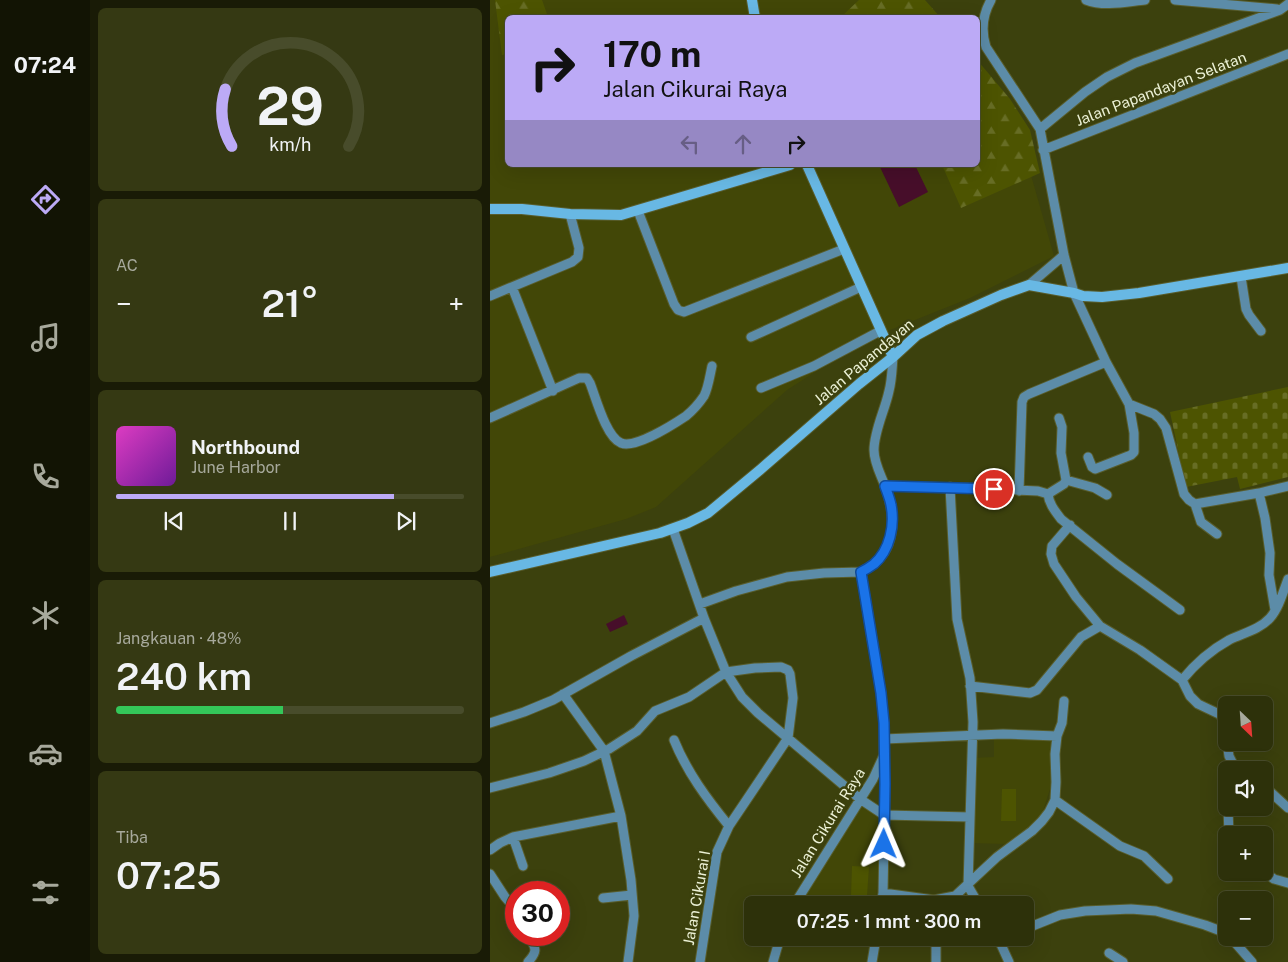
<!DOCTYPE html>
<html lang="id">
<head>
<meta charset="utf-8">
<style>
  :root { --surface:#2d310a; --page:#353913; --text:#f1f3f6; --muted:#a7a99c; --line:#484c2b; --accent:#bcaaf6 }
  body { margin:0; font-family:"Public Sans",sans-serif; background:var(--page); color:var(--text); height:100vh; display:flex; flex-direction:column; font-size:19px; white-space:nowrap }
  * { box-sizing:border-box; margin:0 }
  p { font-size:16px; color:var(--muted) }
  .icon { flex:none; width:28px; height:28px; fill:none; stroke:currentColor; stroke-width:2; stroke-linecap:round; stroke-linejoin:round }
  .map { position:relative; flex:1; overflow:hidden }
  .drawer { display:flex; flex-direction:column; gap:8px; padding:8px; background:#191b06; width:400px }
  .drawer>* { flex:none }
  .hud { position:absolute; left:15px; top:15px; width:475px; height:152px; border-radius:8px; box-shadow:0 5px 20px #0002,0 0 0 1px var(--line); background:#bcaaf6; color:#111; overflow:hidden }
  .needle { width:32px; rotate:155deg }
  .fabs { position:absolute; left:728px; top:696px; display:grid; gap:10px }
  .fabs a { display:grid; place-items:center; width:55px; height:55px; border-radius:8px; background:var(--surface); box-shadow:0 5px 20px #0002,0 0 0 1px var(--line); font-size:25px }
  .speed { position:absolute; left:15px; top:881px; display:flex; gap:10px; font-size:25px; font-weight:700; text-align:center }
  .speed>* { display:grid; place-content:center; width:65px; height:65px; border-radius:50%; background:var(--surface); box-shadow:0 5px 20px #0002,0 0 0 1px var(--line); line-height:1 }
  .speed .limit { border:8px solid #d22; background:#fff; color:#111 }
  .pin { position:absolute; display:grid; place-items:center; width:42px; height:42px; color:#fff; margin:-21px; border:2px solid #fff; border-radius:50%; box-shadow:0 1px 5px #0007 }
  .me { position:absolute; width:55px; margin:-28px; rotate:1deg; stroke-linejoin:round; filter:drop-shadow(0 0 4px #0008) }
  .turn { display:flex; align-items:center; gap:18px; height:105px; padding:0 15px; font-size:22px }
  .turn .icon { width:65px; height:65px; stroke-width:2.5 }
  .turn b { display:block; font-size:35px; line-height:42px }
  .lanes { display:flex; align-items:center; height:48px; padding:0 15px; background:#0003; justify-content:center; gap:25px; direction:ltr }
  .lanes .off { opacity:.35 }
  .big { font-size:38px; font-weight:600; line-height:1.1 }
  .drawer .tile { flex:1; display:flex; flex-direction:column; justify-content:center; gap:8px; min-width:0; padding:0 18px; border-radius:8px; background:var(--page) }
  .drawer .dial { align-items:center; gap:0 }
  .dial svg { height:130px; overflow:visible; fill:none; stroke:var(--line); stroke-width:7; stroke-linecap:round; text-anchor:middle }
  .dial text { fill:var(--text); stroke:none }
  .song { display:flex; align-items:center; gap:15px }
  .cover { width:60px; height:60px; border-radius:8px; background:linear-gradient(135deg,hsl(310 70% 55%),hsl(280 70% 35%)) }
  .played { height:5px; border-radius:2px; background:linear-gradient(90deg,var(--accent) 80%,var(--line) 80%) }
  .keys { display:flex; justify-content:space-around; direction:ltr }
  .heat { display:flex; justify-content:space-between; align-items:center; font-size:28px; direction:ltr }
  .charge { height:8px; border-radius:4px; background:linear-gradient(90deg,#34c759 48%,var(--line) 0) }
  .trip { position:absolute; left:254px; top:896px; width:290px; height:50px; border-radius:8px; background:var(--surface); box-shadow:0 5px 20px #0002,0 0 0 1px var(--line); font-weight:600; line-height:50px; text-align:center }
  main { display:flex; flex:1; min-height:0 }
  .tab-bar { display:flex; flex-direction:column; width:90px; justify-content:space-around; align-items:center; background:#121404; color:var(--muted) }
  .tab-bar .icon { width:35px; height:35px }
  .tab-bar .on { color:var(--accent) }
  .tab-bar b { font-size:22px; color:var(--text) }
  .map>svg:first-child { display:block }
</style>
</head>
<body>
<main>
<nav class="tab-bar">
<b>07:24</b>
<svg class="icon on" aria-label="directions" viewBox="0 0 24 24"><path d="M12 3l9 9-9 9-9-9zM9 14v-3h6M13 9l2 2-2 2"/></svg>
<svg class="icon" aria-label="music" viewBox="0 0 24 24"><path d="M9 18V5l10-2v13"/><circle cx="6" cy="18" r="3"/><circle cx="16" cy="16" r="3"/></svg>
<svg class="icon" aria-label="phone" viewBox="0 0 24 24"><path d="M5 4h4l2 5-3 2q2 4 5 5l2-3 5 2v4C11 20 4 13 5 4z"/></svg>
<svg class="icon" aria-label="climate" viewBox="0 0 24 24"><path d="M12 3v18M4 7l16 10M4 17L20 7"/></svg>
<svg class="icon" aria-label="car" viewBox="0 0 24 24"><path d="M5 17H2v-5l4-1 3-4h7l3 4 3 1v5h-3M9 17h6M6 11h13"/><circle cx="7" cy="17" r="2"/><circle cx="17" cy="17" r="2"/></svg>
<svg class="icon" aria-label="filters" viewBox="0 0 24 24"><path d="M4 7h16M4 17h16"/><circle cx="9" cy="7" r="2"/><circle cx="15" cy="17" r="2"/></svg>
</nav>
<section class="drawer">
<div class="tile dial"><svg viewBox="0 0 100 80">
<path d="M14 69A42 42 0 1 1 86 69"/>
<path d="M14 69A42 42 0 0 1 10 34" stroke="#bcaaf6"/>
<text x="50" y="56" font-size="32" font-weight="700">29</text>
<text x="50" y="72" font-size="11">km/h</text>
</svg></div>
<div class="tile"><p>AC</p>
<div class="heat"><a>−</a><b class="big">21°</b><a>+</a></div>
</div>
<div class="tile">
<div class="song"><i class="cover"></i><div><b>Northbound</b><p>June Harbor</p></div></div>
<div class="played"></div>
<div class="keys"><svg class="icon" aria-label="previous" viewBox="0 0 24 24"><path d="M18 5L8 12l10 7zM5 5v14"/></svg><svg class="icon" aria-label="pause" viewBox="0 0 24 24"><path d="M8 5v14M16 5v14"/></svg><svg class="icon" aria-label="next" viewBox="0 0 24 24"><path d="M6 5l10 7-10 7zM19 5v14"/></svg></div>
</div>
<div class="tile"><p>Jangkauan · 48%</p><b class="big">240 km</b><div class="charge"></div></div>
<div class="tile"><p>Tiba</p><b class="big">07:25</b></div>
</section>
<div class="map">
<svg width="798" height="962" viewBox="0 0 798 962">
  <defs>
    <pattern id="forest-firs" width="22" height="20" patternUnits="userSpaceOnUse" patternTransform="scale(1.25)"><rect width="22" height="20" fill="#4d5401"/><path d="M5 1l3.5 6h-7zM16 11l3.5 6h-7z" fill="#676d25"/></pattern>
    <pattern id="cemetery-stones" width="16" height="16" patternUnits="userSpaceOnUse" patternTransform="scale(1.25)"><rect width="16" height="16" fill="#4d5401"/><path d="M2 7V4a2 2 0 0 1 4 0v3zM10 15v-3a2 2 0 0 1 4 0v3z" fill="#676d25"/></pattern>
  </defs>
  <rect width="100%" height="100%" fill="#3c410d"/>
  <path fill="#424707" d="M0 0H422L439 17 18 18V165H488L531 140 564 256 480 298 385 336 333 367 297 390 166 507 136 519 0 557Z
    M504 735 562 738 560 760 561 786 550 820 530 839 514 844 481 843 482 758 504 757Z
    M370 801 391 815 386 905H308Z"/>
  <path fill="url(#forest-firs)" d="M5 0H52L58 17 18 18 17 54 12 55Z
    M369 0H435L450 17H351Z
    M488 61 520 99 540 130 550 173 471 208 452 165H488Z"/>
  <path fill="url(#cemetery-stones)" d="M798 387V477L750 489 747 477 696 487 680 412Z"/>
  <path fill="#4d5401" d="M512 789H526V821H511Z
    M362 866 379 867 377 896H361Z"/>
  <path fill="#470e2a" d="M389 165H425L438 192 409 207Z
    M134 615 138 624 120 632 116 624Z"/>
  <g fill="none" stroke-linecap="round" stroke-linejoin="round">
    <g stroke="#585d2d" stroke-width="11">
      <path id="street" d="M501 0C493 14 491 31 496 47L550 129 574 255 584 293 616 362 639 404 664 414 670 419 676 428 694 494 699 500 705 504 769 493 798 486
        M596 0C614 7 636 2 655 0
        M685 0 787 9
        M550 129 595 92 617 77 645 63 790 10 798 4
        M553 150 798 54
        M148 211 184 304 188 310 194 312 354 249
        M751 277 756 309 759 315 771 331
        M539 285 574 255
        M22 287 63 391
        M0 296 82 262 88 257 89 248 80 214
        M261 337 371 287
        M271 388 324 366 390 331
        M0 418 89 378H97L100 383C106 398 116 437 131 443 145 449 184 424 196 416 202 411 210 402 214 396 218 389 220 375 222 366
        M598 457 602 467 605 469 641 455 644 452V433L639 404
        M576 480 605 488 617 495
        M395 486 504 489 548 491 558 494C559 504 565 511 571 519L627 564 690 610
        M460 487 467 619 480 678 483 722 478 886 489 905
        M529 491 532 402 534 397 539 394 616 362
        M769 493 775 518 780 553 779 575 785 610
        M558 494 574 484 576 480 571 453 572 427 569 418
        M705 504 711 522 727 534
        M580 525 562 546 561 554 564 564 586 597 610 626 650 650 692 680 700 696 708 704 729 714 733 718 736 726V734
        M183 529 214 618 236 672 252 697 268 713 370 799 394 815 480 817
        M371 572C375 570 380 567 384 564 407 545 405 512 395 486 391 475 384 463 384 450 384 431 395 410 399 391 402 380 402 368 403 357
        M210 604 246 591 297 577 334 573 371 572
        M692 680C705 664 721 650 739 640 753 633 769 630 780 618 789 608 793 592 798 579
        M480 686 540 693 547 690 591 637 610 626
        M73 694 114 751 131 816 141 880 144 916 138 962
        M0 723 34 712 63 700 141 656 214 618
        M394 739 513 734 567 736
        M184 740C197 772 217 799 239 826
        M737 742 739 756 746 770
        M775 787 798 808
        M0 788 59 773 94 761 119 749 147 731 165 711 199 697 236 672 265 668 291 667 298 670 300 674 303 698 298 738 239 826 227 852 210 962
        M565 800 630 846 654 856 678 879
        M738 808 739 835
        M23 837 33 866
        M0 850 10 843 23 837 131 816
        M774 872 784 879 798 883
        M0 874 15 897 22 905 26 912
        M393 893 444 900 465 896 507 857 542 831 552 821 559 812 565 800 566 782 565 754 567 736 572 723 574 701
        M113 898 142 895
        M304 905 383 779 394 755V723L391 693 371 572
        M391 905 393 893 395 784 394 758
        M535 929 570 915 595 911 641 909 666 911 715 925 736 933
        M446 938V962
        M508 938 519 962
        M741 938 762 962
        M511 943 520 938
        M619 953 633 962
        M38 962C49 950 45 948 39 935
        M283 962 290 938
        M382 962 386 938"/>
    </g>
    <g stroke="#585d2d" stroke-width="12">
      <path id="secondary" d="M262 0 265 18
        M317 165 403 357
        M0 209H32L80 214 131 215 300 165
        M0 572 170 533 198 523 218 513 271 469 369 384 403 357 427 335 453 321 511 295 539 285 584 293 593 296 612 297 649 293 798 268"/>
    </g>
    <use href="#street" stroke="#5c8ca8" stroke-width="9"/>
    <use href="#secondary" stroke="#68b8e4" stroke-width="10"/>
  </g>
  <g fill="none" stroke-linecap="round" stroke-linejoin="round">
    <g stroke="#114b97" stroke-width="12">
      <path id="route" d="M394 844 395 784 394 723 391 693 371 572C375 570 380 567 384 564 400 550 405 525 401 505 400 499 397 492 395 486L504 489"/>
    </g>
    <use href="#route" stroke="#1a73e8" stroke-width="9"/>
  </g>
  <g text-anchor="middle" stroke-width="5" stroke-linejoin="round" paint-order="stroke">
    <g font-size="15" fill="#ecf1d6" stroke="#3c410d">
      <text transform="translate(671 89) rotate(-21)" y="5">Jalan Papandayan Selatan</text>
      <text transform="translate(374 362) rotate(-40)" y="5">Jalan Papandayan</text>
      <text transform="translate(338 823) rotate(-58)" y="5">Jalan Cikurai Raya</text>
      <text transform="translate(207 898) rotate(-80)" y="5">Jalan Cikurai I</text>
    </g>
  </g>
</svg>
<div class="fabs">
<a><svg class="needle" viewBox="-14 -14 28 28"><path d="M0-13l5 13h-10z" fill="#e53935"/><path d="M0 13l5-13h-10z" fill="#a7a99c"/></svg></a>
<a><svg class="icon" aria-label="sound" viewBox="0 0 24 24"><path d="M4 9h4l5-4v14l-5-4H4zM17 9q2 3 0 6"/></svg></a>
<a>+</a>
<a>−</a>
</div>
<div class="speed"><div class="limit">30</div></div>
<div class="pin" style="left:504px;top:489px;background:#d93025"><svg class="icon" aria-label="arrive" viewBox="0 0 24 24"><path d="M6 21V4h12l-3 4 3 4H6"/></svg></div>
<svg class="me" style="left:394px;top:844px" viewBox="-20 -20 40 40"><path d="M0-17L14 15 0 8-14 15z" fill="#1a73e8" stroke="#fff" stroke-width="4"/></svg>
<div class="trip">07:25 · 1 mnt · 300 m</div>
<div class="hud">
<div class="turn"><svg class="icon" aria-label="right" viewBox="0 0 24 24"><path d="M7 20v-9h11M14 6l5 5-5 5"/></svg><div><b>170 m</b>Jalan Cikurai Raya</div></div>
<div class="lanes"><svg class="icon off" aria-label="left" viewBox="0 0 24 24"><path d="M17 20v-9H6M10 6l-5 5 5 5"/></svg><svg class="icon off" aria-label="ahead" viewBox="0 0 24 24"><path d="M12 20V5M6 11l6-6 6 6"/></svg><svg class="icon" aria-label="right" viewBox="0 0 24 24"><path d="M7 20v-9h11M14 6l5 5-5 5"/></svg></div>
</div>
</div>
</main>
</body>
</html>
